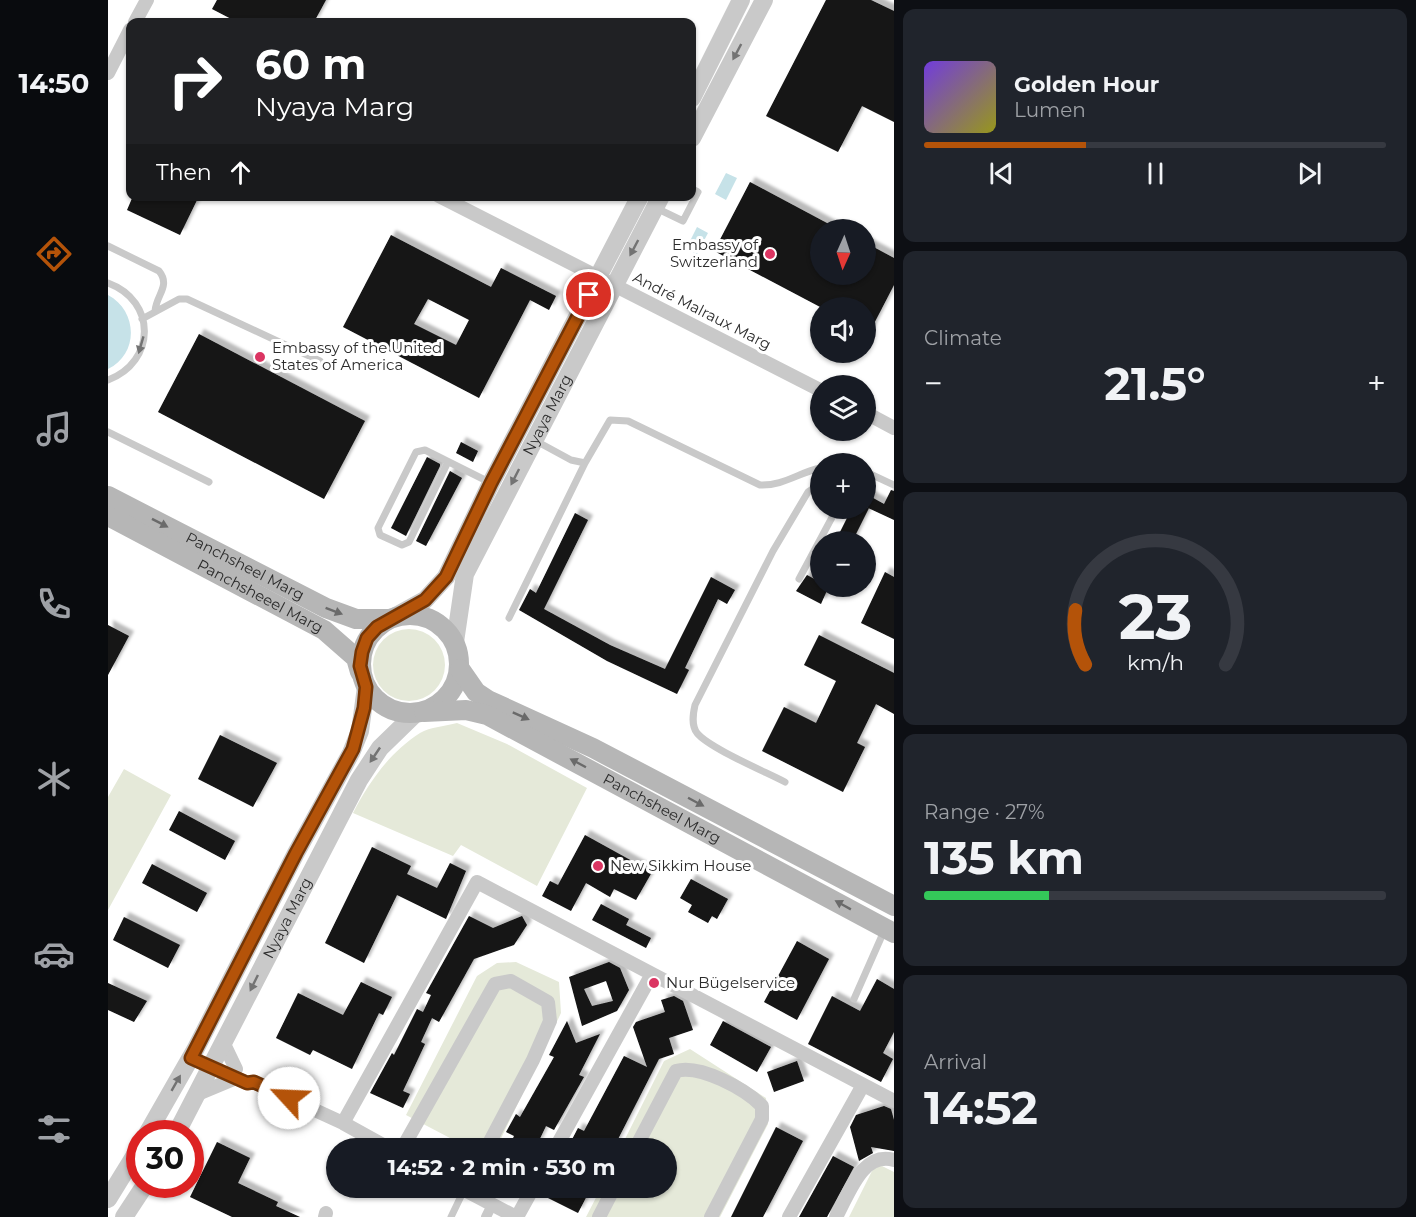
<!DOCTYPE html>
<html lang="en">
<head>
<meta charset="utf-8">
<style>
  :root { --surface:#171b24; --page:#20242c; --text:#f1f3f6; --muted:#9ea1a6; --line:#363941; --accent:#b45309 }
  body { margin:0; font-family:Montserrat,sans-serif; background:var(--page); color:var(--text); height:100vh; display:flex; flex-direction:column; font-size:22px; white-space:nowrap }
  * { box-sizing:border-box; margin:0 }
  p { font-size:20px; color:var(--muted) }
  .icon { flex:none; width:33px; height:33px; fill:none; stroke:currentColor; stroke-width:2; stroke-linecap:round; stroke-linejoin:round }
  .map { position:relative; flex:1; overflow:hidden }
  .sheet { display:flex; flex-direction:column; gap:9px; padding:9px; background:#0d0f14; width:522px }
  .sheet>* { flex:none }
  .guide { position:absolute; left:18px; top:18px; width:570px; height:183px; border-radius:12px; box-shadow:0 2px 4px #0004; background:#202124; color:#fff; overflow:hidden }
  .needle { width:39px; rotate:183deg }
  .tools { position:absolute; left:702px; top:219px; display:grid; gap:12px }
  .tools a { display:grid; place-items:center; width:66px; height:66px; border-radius:50%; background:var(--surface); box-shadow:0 2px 4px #0004; font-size:30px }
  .speed { position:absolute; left:18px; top:1120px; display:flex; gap:12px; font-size:30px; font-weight:700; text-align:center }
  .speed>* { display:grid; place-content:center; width:78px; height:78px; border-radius:50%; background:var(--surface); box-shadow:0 2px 4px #0004; line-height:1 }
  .speed .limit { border:9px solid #d22; background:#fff; color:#111 }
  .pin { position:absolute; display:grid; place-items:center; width:51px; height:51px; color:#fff; margin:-26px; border:3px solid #fff; border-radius:50%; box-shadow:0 2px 6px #0007 }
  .me { position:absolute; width:66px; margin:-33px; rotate:295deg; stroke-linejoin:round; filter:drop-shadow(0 0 4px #0008) }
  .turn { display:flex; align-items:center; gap:21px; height:126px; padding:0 30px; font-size:27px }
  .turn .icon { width:78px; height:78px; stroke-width:2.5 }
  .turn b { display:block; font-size:42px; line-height:51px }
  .then { display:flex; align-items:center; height:57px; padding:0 30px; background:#0003; gap:12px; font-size:22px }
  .big { font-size:45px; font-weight:700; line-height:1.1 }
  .sheet .tile { flex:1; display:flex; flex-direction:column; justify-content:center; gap:9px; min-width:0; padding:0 21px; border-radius:12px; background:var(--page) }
  .sheet .dial { align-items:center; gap:0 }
  .dial svg { height:156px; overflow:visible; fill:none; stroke:var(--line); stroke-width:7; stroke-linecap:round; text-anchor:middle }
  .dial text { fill:var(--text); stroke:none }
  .song { display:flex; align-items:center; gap:18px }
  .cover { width:72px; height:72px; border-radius:9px; background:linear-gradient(135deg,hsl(260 70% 55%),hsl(60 70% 35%)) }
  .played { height:6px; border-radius:3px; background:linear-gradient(90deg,var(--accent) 35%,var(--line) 35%) }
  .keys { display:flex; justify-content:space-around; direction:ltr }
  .heat { display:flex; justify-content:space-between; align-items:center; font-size:33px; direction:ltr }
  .charge { height:9px; border-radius:4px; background:linear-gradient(90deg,#34c759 27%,var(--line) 0) }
  .trip { position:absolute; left:218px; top:1138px; width:351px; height:60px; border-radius:30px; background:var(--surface); box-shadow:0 2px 4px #0004; font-weight:700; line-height:60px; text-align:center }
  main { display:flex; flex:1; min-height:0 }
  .menu { display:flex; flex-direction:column; width:108px; justify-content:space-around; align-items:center; background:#090b0e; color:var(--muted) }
  .menu .icon { width:42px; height:42px }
  .menu .current { color:var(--accent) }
  .menu b { font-size:27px; color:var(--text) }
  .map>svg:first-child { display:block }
</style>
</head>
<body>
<main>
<nav class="menu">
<b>14:50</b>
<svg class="icon current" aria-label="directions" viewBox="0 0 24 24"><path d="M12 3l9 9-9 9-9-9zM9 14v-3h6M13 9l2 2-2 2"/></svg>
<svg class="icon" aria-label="music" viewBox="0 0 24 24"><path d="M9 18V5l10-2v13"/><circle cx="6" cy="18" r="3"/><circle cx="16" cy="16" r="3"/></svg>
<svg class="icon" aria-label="phone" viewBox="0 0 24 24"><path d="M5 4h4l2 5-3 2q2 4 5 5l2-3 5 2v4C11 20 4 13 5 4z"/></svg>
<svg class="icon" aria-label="climate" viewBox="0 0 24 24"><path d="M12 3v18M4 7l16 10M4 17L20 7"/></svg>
<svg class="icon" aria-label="car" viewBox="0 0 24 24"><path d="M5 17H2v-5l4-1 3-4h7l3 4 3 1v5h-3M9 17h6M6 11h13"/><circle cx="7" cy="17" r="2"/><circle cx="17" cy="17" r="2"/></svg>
<svg class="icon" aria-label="filters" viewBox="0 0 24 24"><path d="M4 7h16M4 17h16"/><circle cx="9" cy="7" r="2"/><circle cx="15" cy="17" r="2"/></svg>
</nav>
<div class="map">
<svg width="786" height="1217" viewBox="0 0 786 1217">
  <defs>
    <filter id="shadow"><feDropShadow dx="5" dy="-5" stdDeviation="1.5" flood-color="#0004"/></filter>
  </defs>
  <rect width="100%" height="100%" fill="#fff"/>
  <path fill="#e5e9d9" d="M265 665a36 36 0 1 1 72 0a36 36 0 1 1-72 0Z
    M349 723 399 744 479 788 429 886 353 845 345 856 245 813C261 782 282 752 312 733 322 727 338 726 349 723Z
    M16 769 63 795 0 910V797Z
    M408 962 451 982 453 1013 388 1149H363L298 1115 369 976 389 963Z
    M582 1049 658 1098 660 1124 612 1217H478L493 1188H558V1149H512L556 1061Z
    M768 1163 786 1172V1217H741Z"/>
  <path fill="#c6e2e8" d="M618 173 629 178 618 200 607 194Z
    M589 227 600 233 589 254 578 249Z
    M0 295C30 311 31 354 0 369Z"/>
  <path fill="#131313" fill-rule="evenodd" filter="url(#shadow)" d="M109 0H218L206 22H129L104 9Z
    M718 0H763L786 11V122L754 106 730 152 658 116Z
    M642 182 732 230H712V274H758V243L786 258V285L758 339V308H714L606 251Z
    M25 196H91L72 235 19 210Z
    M283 235 383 287 393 268 448 296 441 310 422 300 371 398 235 327ZM320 299 361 320 348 345 306 324Z
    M91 334 257 421 216 499 50 412Z
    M353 442 370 451 365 462 348 453Z
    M319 457 332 464V466L298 536 283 528Z
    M342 471 354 478 318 546 308 541Z
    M783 490 786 491V520L758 507V494L776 504Z
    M744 508H761L744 542H727Z
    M467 513 480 520 436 609 502 645 557 669 603 577 627 590 619 604 610 599 577 668 581 670 569 694 499 661 411 610 422 589 428 593Z
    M777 572 786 577V639L753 623Z
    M699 575 712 582V586H721L713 604 688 591Z
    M0 625 21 636 0 675Z
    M711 635 786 673V714L768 704 749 743 757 747 735 792 654 751 676 707 708 723 728 681 696 665Z
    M112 735 169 763 145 807 90 779Z
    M71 811 127 841 117 860 61 830Z
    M477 835 544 872 528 900 506 889 502 897 478 883 463 911 434 896 442 881 450 885Z
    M264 847 303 866 299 874 329 888 342 863 358 871 338 919 289 895 256 963 217 943Z
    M44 864 99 893 89 912 34 883Z
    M583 879 620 899 609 919 604 916 600 923 580 912 584 905 572 898Z
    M493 904 521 919 518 925 543 938 538 948 484 920Z
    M361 916 385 928 414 916 419 925 406 945 366 959 331 1022 324 1018 313 1042 317 1044 295 1091 302 1094 295 1108 262 1093 284 1053 286 1055 309 1009 315 1012 323 995 318 993Z
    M16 917 72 945 60 968 5 940Z
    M689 941 721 959 689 1020 656 1002Z
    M501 962 512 968 521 990 509 1011 474 1026 461 977ZM498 981 505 1001 484 1006 476 989Z
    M769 979 786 989V1032L775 1053 785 1059 773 1082 700 1044 724 996 752 1011Z
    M253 982 284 997 275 1015 271 1013 244 1069 205 1050 202 1055 168 1038 190 993 235 1015Z
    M0 983 39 1001 26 1022 0 1010Z
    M566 996 575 1001 585 1030 561 1038 566 1054 551 1059 507 1145 501 1142 498 1149H459L470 1128 476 1131 516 1056 539 1067 525 1027 528 1022 557 1012 553 1000Z
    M459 1021 468 1043 492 1034 471 1075 476 1077 446 1130 438 1126 427 1149H400L406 1136 398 1132 408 1114 412 1117 446 1057 441 1055Z
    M615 1021 663 1047 649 1072 602 1045Z
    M689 1061 696 1081 666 1092 659 1072Z
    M776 1106 783 1109 786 1120V1151L763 1147 765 1153 751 1161 742 1127 748 1115Z
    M668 1127 695 1141 655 1217H623Z
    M109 1142 142 1158 130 1183 170 1202 168 1206 192 1217H124L82 1197Z
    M725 1156 746 1167 719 1217H691Z
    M445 1188H483L470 1213 440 1198Z"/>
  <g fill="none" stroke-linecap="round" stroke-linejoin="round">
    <path stroke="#c9c9c9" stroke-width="7" d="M548 208 575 221 590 192 584 189
      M0 246 51 271C63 286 48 295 47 311
      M0 283C49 301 48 362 0 380
      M34 319 71 299H79L212 361
      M0 432 101 482
      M428 441 463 460 477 463 502 420 520 421 652 485C675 486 690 473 712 468
      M340 462 301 542 294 545 272 535 270 528 308 452 317 450 383 483
      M758 472 786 485
      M691 579 729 508
      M401 618 477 463
      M677 782C658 772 601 748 589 733 583 725 585 714 587 705L665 551 700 492 712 484
      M746 999 776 931
      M343 1217 356 1190"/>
    <path stroke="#c9c9c9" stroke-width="10" d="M378 1217 384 1205"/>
    <path stroke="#c9c9c9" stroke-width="14" d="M27 22 39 0
      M0 73 22 30
      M331 196 712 390
      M758 413 786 428
      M116 1044 128 1069
      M83 1058 139 1083 146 1082 235 1123 282 1149
      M92 1093 128 1078
      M235 1123 369 882 786 1101
      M294 1149 387 984 403 981 440 1002 442 1021 425 1060 378 1149
      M447 1149 544 974
      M527 1149 568 1071C592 1064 637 1089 654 1106V1119L603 1217
      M353 1188 408 1217
      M217 1217 218 1213
      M409 1217 425 1188
      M491 1217 506 1188
      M681 1217 755 1085
      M728 1217C741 1194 754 1151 786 1160"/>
    <g stroke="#c9c9c9" stroke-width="18">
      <path d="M584 98 633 0"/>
      <path d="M584 138 656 0"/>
      <path d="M288 616 317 600 338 577 383 483 532 196"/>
      <path id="s1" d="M347 642 357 574 553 196"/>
      <path d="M39 1134 87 1050 188 853 243 753 252 731 258 687"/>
      <path id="s2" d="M68 1134 251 780 272 748 307 714"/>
      <path d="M0 1199 32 1147"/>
      <path d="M16 1217 37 1185"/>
    </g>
    <g stroke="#b6b6b6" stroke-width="20">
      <path id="s3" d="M0 496 218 608 248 619H281"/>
      <path id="s4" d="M0 516 216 630 248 658 252 672"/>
      <circle cx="302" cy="664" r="49"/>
      <path d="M352 669 368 692 380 700 485 748 786 906"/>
      <path id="s5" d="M316 712 358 710 379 715 786 933"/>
    </g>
  </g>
  <defs><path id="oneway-solid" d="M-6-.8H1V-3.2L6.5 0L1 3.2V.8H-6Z" transform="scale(1.5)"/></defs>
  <g fill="#737373">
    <use href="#oneway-solid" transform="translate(629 52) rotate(118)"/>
    <use href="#oneway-solid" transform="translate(526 248) rotate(118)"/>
    <use href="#oneway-solid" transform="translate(33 345) rotate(106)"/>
    <use href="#oneway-solid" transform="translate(407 477) rotate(117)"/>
    <use href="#oneway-solid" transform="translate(267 755) rotate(124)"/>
    <use href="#oneway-solid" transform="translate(146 983) rotate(116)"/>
    <use href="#oneway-solid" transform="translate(68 1083) rotate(-60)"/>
  </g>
  <g fill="#6a6a6a">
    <use href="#oneway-solid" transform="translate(52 523) rotate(27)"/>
    <use href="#oneway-solid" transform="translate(226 611) rotate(21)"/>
    <use href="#oneway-solid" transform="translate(413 716) rotate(24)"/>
    <use href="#oneway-solid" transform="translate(470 763) rotate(-152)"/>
    <use href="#oneway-solid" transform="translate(588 802) rotate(28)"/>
    <use href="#oneway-solid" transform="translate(735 905) rotate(-151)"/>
  </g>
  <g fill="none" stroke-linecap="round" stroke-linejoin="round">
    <g stroke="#753606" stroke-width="15">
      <path id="route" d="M181 1098 146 1082 139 1083 83 1058 188 853 245 749 256 708 258 687 252 666 254 652 259 638 269 627 317 600 338 577 383 483 481 295"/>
    </g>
    <use href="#route" stroke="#b45309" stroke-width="10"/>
  </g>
  <g fill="#db3562" stroke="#fff" stroke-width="2">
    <circle cx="662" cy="254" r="6"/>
    <circle cx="152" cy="357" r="6"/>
    <circle cx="490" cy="866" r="6"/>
    <circle cx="546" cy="983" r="6"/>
  </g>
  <g text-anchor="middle" stroke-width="6" stroke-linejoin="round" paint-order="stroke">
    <g font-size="15" fill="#2c2c2c" stroke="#fff" text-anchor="start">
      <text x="650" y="250" text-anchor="end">Embassy of<tspan x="650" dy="17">Switzerland</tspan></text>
      <text x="164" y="353">Embassy of the United<tspan x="164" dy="17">States of America</tspan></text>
      <text x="502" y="871">New Sikkim House</text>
      <text x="558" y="988">Nur Bügelservice</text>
    </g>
    <g font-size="15" fill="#2c2c2c" stroke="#fff">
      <text transform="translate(594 311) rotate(27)" y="5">André Malraux Marg</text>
      <text dy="5" stroke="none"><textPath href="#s1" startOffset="248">Nyaya Marg</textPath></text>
      <text dy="5" stroke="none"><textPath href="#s3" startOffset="154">Panchsheel Marg</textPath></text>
      <text dy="5" stroke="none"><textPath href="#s4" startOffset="172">Panchsheeel Marg</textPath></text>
      <text dy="5" stroke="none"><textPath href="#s5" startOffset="262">Panchsheel Marg</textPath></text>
      <text dy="5" stroke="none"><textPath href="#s2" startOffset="243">Nyaya Marg</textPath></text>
    </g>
  </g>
</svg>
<div class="tools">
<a><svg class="needle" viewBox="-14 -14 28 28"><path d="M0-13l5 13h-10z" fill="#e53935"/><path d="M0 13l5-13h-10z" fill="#9ea1a6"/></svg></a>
<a><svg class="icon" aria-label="sound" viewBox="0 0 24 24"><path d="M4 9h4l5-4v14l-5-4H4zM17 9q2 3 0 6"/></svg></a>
<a><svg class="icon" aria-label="layers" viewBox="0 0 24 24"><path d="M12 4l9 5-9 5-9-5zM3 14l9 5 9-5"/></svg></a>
<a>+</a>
<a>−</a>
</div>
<div class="speed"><div class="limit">30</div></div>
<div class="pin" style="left:481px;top:295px;background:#d93025"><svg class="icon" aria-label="arrive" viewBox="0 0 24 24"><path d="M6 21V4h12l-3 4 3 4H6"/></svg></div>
<svg class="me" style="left:181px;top:1098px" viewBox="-20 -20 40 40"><circle r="19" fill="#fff"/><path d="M0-13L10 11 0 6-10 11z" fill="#b45309"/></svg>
<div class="trip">14:52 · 2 min · 530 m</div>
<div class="guide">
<div class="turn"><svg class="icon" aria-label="right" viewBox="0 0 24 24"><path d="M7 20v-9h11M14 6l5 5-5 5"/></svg><div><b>60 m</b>Nyaya Marg</div></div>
<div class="then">Then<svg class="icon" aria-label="ahead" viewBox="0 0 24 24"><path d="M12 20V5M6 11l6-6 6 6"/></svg></div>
</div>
</div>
<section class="sheet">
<div class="tile">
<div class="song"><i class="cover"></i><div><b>Golden Hour</b><p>Lumen</p></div></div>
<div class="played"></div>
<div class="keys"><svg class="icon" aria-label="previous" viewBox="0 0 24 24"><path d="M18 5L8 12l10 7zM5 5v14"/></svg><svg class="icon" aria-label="pause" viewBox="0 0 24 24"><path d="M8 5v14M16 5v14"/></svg><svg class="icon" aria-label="next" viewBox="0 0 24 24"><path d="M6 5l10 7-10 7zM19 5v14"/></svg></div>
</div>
<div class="tile"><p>Climate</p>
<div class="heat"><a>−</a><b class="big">21.5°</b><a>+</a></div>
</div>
<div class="tile dial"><svg viewBox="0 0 100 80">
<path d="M14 69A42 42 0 1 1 86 69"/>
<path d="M14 69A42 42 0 0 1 9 41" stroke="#b45309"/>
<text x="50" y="56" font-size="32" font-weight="700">23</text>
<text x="50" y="72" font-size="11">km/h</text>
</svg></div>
<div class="tile"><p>Range · 27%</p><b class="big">135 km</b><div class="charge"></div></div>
<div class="tile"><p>Arrival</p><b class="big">14:52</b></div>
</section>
</main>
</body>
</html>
